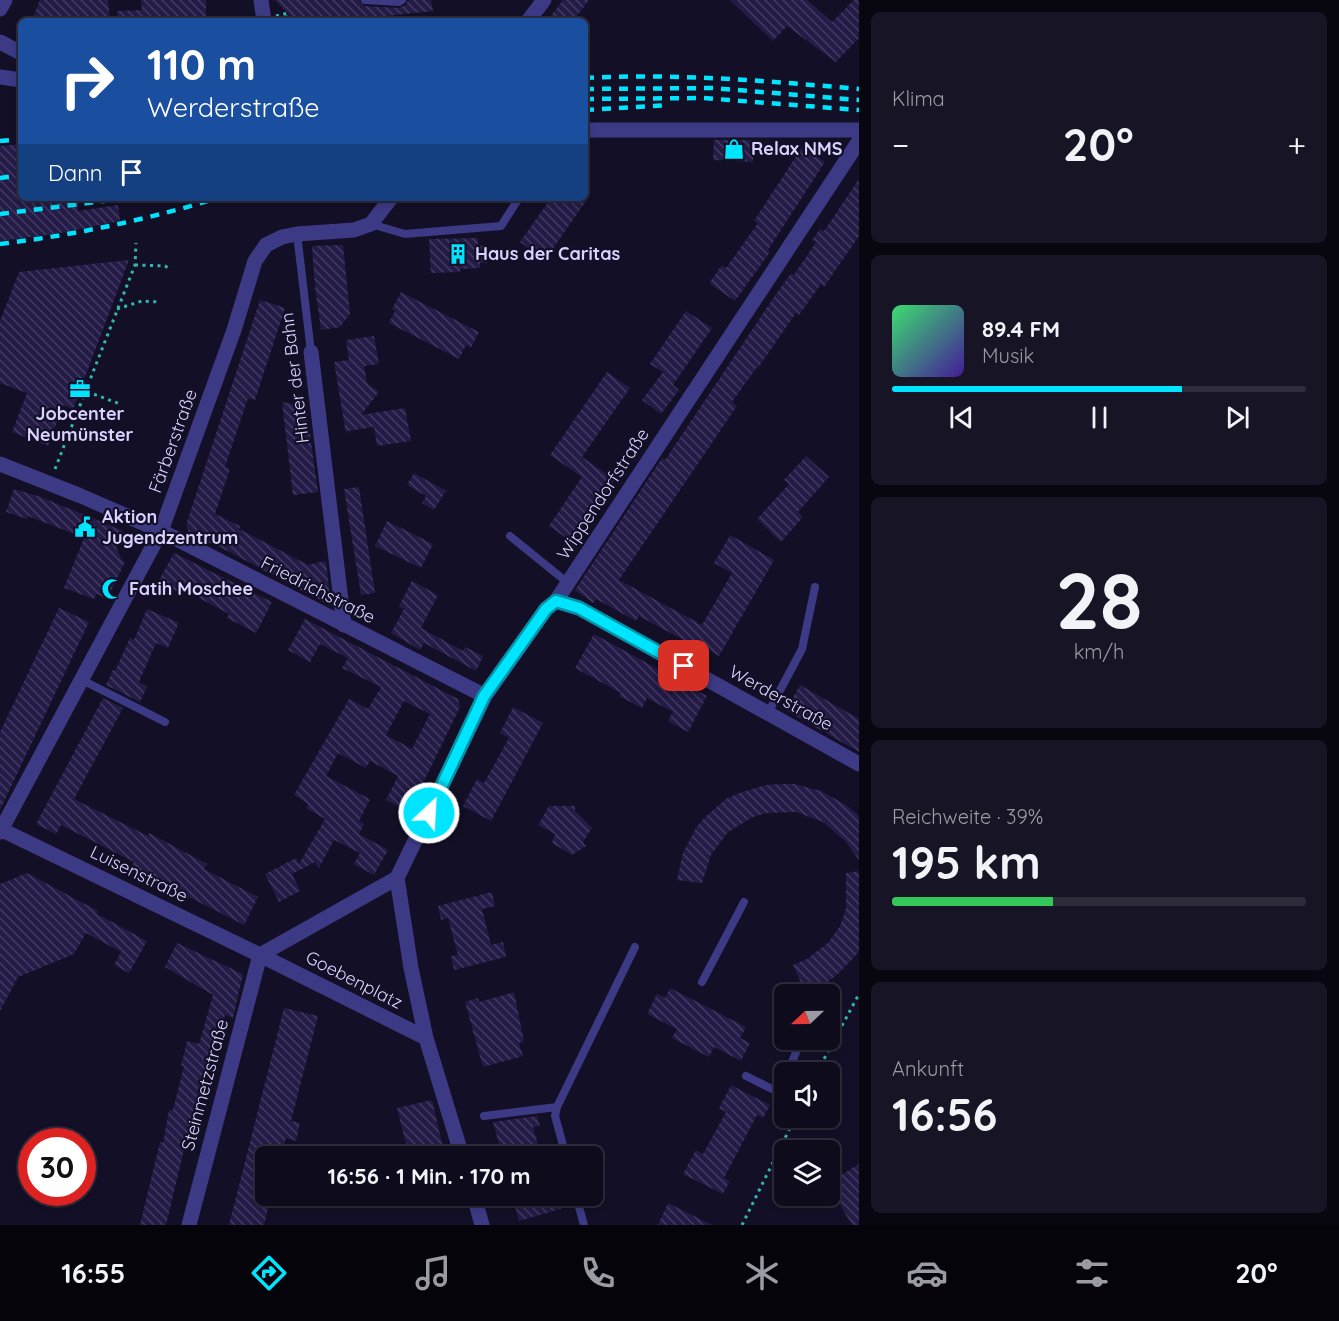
<!DOCTYPE html>
<html lang="de">
<head>
<meta charset="utf-8">
<style>
  :root { --surface:#0e0b1c; --page:#171425; --text:#f1f3f6; --muted:#9b9ba3; --line:#2e2b3b; --accent:#00e5ff }
  body { margin:0; font-family:Quicksand,sans-serif; background:var(--page); color:var(--text); height:100vh; display:flex; flex-direction:column; font-size:22px; white-space:nowrap }
  * { box-sizing:border-box; margin:0 }
  p { font-size:20px; color:var(--muted) }
  .icon { flex:none; width:33px; height:33px; fill:none; stroke:currentColor; stroke-width:2; stroke-linecap:round; stroke-linejoin:round }
  .map { position:relative; flex:1; overflow:hidden }
  .side { display:flex; flex-direction:column; gap:12px; padding:12px; background:#08060f; width:480px }
  .side>* { flex:none }
  .top-card { position:absolute; left:18px; top:18px; width:570px; height:183px; border-radius:9px; box-shadow:0 3px 9px #0003,0 0 0 2px var(--line); background:#1a4fa0; color:#fff; overflow:hidden }
  .needle { width:39px; rotate:248deg }
  .tools { position:absolute; left:774px; top:984px; display:grid; gap:12px }
  .tools a { display:grid; place-items:center; width:66px; height:66px; border-radius:9px; background:var(--surface); box-shadow:0 3px 9px #0003,0 0 0 2px var(--line); font-size:30px }
  .speed { position:absolute; left:18px; top:1128px; display:flex; gap:12px; font-size:30px; font-weight:700; text-align:center }
  .speed>* { display:grid; place-content:center; width:78px; height:78px; border-radius:50%; background:var(--surface); box-shadow:0 3px 9px #0003,0 0 0 2px var(--line); line-height:1 }
  .speed .limit { border:9px solid #d22; background:#fff; color:#111 }
  .pin { position:absolute; display:grid; place-items:center; width:51px; height:51px; color:#fff; margin:-26px; border-radius:12px; box-shadow:0 3px 9px #0006 }
  .me { position:absolute; width:66px; margin:-33px; rotate:25deg; stroke-linejoin:round; filter:drop-shadow(0 0 4px #0008) }
  .turn { display:flex; align-items:center; gap:21px; height:126px; padding:0 30px; font-size:27px }
  .turn .icon { width:78px; height:78px; stroke-width:2.5 }
  .turn b { display:block; font-size:42px; line-height:51px }
  .then { display:flex; align-items:center; height:57px; padding:0 30px; background:#0003; gap:12px; font-size:22px }
  .big { font-size:45px; font-weight:700; line-height:1.1 }
  .side .widget { flex:1; display:flex; flex-direction:column; justify-content:center; gap:9px; min-width:0; padding:0 21px; border-radius:9px; background:var(--page) }
  .side .dial { align-items:center; gap:0 }
  .dial b { font-size:78px; line-height:1 }
  .song { display:flex; align-items:center; gap:18px }
  .cover { width:72px; height:72px; border-radius:9px; background:linear-gradient(135deg,hsl(140 70% 55%),hsl(260 70% 35%)) }
  .played { height:6px; border-radius:3px; background:linear-gradient(90deg,var(--accent) 70%,var(--line) 70%) }
  .keys { display:flex; justify-content:space-around; direction:ltr }
  .heat { display:flex; justify-content:space-between; align-items:center; font-size:33px; direction:ltr }
  .charge { height:9px; border-radius:4px; background:linear-gradient(90deg,#34c759 39%,var(--line) 0) }
  .trip { position:absolute; left:255px; top:1146px; width:348px; height:60px; border-radius:9px; background:var(--surface); box-shadow:0 3px 9px #0003,0 0 0 2px var(--line); font-weight:700; line-height:60px; text-align:center }
  .dock { display:flex; height:96px; justify-content:space-around; align-items:center; background:#06040b; color:var(--muted) }
  .dock .icon { width:42px; height:42px }
  .dock .on { color:var(--accent) }
  .dock b { font-size:27px; color:var(--text) }
  main { display:flex; flex:1; min-height:0 }
  .map>svg:first-child { display:block }
</style>
</head>
<body>
<main>
<div class="map">
<svg width="859" height="1225" viewBox="0 0 859 1225">
  <defs>
    <pattern id="building-back-hatch" width="6" height="6" patternUnits="userSpaceOnUse" patternTransform="scale(1.5)"><rect width="6" height="6" fill="#241b47"/><path d="M-1 5l2 2M0 0l6 6M5-1l2 2" fill="none" stroke="#433b63"/></pattern>
  </defs>
  <rect width="100%" height="100%" fill="#130f26"/>
  <path fill="url(#building-back-hatch)" fill-rule="evenodd" d="M40 0H108L110 21H32Z
    M141 0H206V21H118L117 11 142 10Z
    M275 0H359L364 6 399 8 406 5 408 0H431L433 11 337 21H295Z
    M563 0H589L573 21H547Z
    M730 0H807L832 22 854 0H859V38L836 62 787 26 773 41Z
    M714 140H754L753 162 713 160Z
    M21 144V198H78V211L118 205 120 221 55 234 0 241V146Z
    M802 147 825 162 768 250 770 252 735 301 709 283 722 265 726 268 758 223 754 221Z
    M859 179V236L824 287 821 284 799 315 796 313 758 368 757 367 732 402 737 406 619 580 702 625 732 573 714 563 730 535 774 560 719 656 693 641 691 644 639 616 636 621 596 599 593 603 575 590 662 458 665 460 774 297 791 273 794 275 816 242 812 240 820 229 824 231Z
    M551 198H588L545 260 520 242Z
    M478 238V246L486 245 487 263H480V268L460 269V272L431 273 429 239Z
    M343 245 350 314 340 327 321 330 315 287 312 246Z
    M129 260 73 409 63 405 48 446 12 432 27 393 0 383V321L19 272Z
    M401 292 479 332 471 348 466 345 459 359 389 323 395 311 392 309Z
    M260 300 285 308 255 400 248 398 225 467 230 469 215 514 240 526 239 529 308 565 326 561 331 606 228 551 190 534 186 525Z
    M686 311 712 328 673 385 679 390 661 414 642 400 663 372 650 364Z
    M374 336 379 364 364 366 367 383 379 392 361 415 405 408 411 441 377 446 374 427 348 431 346 434 334 362 349 360 346 340Z
    M607 372 630 388 582 457 615 480 572 542 549 526 582 477 550 455Z
    M282 402 306 406 318 492 293 495Z
    M806 456 829 477 798 512 803 517 781 542 757 519 789 484 784 480Z
    M414 473 446 491 434 510 422 503 426 496 407 485Z
    M359 487 375 593 361 595 344 489Z
    M14 489 41 497 123 531 116 547 122 560 125 562 107 599 97 594 94 599 64 588 84 538 28 516 27 519 6 512Z
    M387 521 433 544 421 568 375 546Z
    M174 553 272 602 256 633 227 618 229 614 182 589 180 593 158 582Z
    M412 581 438 595 421 628 463 651 465 647 483 656 476 671 424 643 420 650 391 633 404 609 399 606Z
    M59 608 89 622 0 810V732Z
    M147 609 179 623 168 648 156 643 139 682 147 687 140 702 106 685 113 670 115 671 130 638 134 640Z
    M305 619 458 699 460 707 409 812 386 800 398 776 370 761 366 768 338 753 326 776 370 799 359 821 364 824 359 834 388 850 374 875 354 864 360 853 334 840 319 868 315 862 292 874 300 891 279 902 265 874 296 858 299 864 325 819 306 808 308 804 294 795 349 699 368 709 381 687 342 668 348 658 320 644 310 662 288 650ZM404 701 430 714 412 749 386 735Z
    M594 634 707 696 688 732 668 721 673 712 647 698 642 708 619 696 621 693 575 668Z
    M800 685 859 719V752L786 710Z
    M103 698 123 708 74 799 148 836 149 833 207 864 204 869 258 897 244 925 189 897 188 899 131 869 134 862 61 825 56 834 36 824Z
    M513 707 543 723 491 821 463 806 477 779 484 783 509 738 500 733Z
    M780 784H794L821 791 846 805 859 816V860L845 841 823 822 796 812 767 813 753 817 728 832 711 855 702 883 677 880 683 853 696 828 705 817 726 799 739 793 766 785Z
    M549 806H575V811L592 828 583 842 586 846 572 855 552 843 555 834 538 825Z
    M859 871V952L839 973 825 984 806 994 793 965 807 959 829 942 840 926 846 909V873Z
    M27 873 98 911 97 914 147 941 129 973 114 965 121 952 86 933 74 954 18 977 0 1011V884Z
    M492 892 495 906 482 909 491 945 503 942 506 957 454 970 451 956 458 955 448 918 441 920 438 906Z
    M177 943 243 974 233 1018 225 1015 220 1032 217 1031 198 1106 194 1105 188 1138 187 1137 166 1225H140L160 1142 163 1143 169 1110H173L184 1066H181L187 1041 199 1044 213 995 165 967Z
    M670 988 746 1027 740 1038 750 1043 741 1061 714 1047 709 1057 672 1038 677 1029 647 1014 657 994 665 998Z
    M514 992 524 1041 519 1043 523 1056 483 1067 465 1002 478 998 479 1002Z
    M284 1008 318 1016 291 1121 300 1123 296 1141 286 1138 281 1156H266V1196H271L264 1225H229Z
    M731 1085 770 1105 763 1118 757 1115 724 1178 730 1181 723 1194 683 1174 696 1150 703 1154 726 1112 719 1108Z
    M432 1100 445 1156H409L397 1108Z
    M537 1116 540 1126 533 1127 541 1156H510L508 1146 500 1148 493 1122Z
    M859 1164V1225H852L830 1188V1182Z
    M512 1196H558L561 1209 519 1221Z
    M668 1203 712 1225H658Z"/>
  <g fill="none" stroke-linecap="round" stroke-linejoin="round">
    <path stroke="#2fb8b0" stroke-width="3" stroke-dasharray="3 4.5" stroke-linecap="butt" d="M276 16 288 13 286 21
      M135 265 165 266 170 269
      M117 309 142 301 159 302
      M80 389 120 404
      M55 469 135 265 136 243
      M811 1040 828 1049
      M817 1072 859 994
      M742 1225 795 1118"/>
    <path stroke="#3d3a85" stroke-width="8" d="M365 0 399 2 402 0
      M371 224 405 234 501 226 519 198
      M297 234 311 352
      M510 536 568 583
      M82 680 165 722
      M768 713 802 649 815 587
      M702 982 744 902
      M788 1072 801 1040
      M746 1076 774 1090 779 1088 784 1081
      M484 1116 557 1107
      M566 1156 555 1116 557 1107 635 947
      M576 1196 584 1225"/>
    <path stroke="#3d3a85" stroke-width="15" d="M261 0 264 21
      M0 9 5 0
      M528 21 544 0
      M0 42 21 53
      M0 77 21 80
      M585 130H859
      M311 352 344 625
      M0 464 81 496 161 531 485 696
      M556 601 579 608 859 764
      M0 829 260 955 189 1225
      M0 832 161 531 234 330 255 261 266 245 282 237 297 234 354 230 371 224 391 198
      M397 878 485 696 546 609 556 601 859 141
      M397 878 411 968 426 1038 260 955Z
      M426 1038 462 1156
      M474 1196 482 1225"/>
    <path stroke="#00e5ff" stroke-width="4.5" stroke-dasharray="9 8" stroke-linecap="butt" d="M585 78C677 73 768 81 859 89
      M585 89 713 88 859 100
      M585 99 703 98 859 110
      M585 110 669 105
      M0 141 21 139
      M0 178 21 175
      M0 214 128 198
      M0 244C74 235 146 220 218 198"/>
  </g>
  <g fill="none" stroke-linecap="round" stroke-linejoin="round">
    <g stroke="#0095a6" stroke-width="15">
      <path id="route" d="M429 813 484 696 546 609 556 601 579 608 684 666"/>
    </g>
    <use href="#route" stroke="#00e5ff" stroke-width="10"/>
  </g>
  <defs>
    <g id="shop-bare" transform="scale(1.62)"><path d="M-5-2.5h2.3a2.7 3.5 0 0 1 5.4 0H5L5.5 6h-11ZM-1.5-2.5h3a1.5 2.3 0 0 0-3 0Z" fill="#00e5ff" stroke="#130f26" stroke-width="2.5" paint-order="stroke"/></g>
    <g id="building-bare" transform="scale(1.62)"><path d="M-4-6H4V6H1V3H-1V6H-4ZM-2.5-4.3h1.7v1.8h-1.7ZM.8-4.3h1.7v1.8H.8ZM-2.5-1h1.7V.8h-1.7ZM.8-1h1.7V.8H.8Z" fill="#00e5ff" stroke="#130f26" stroke-width="2.5" paint-order="stroke"/></g>
    <g id="office-bare" transform="scale(1.62)"><path d="M-6-3h4V-5.5h4V-3h4V5H-6ZM-1-4.5V-3h2v-1.5ZM-6 0V1H6V0Z" fill="#00e5ff" stroke="#130f26" stroke-width="2.5" paint-order="stroke"/></g>
    <g id="civic-bare" transform="scale(1.62)"><path d="M-.6-6.5H3V-4.5H.6V-3L4-1V1h2V6H-6V1h2V-1L-.6-3ZM-1.2 2.5V6h2.4V2.5Z" fill="#00e5ff" stroke="#130f26" stroke-width="2.5" paint-order="stroke"/></g>
    <g id="mosque-bare" transform="scale(1.62)"><path d="M3.5-4.9A6 6 0 1 0 3.5 4.9A5 5 0 1 1 3.5-4.9Z" fill="#00e5ff" stroke="#130f26" stroke-width="2.5" paint-order="stroke"/></g>
  </defs>
  <g fill-rule="evenodd">
    <use href="#shop-bare" x="734" y="149"/>
    <use href="#building-bare" x="458" y="254"/>
    <use href="#office-bare" x="80" y="389"/>
    <use href="#civic-bare" x="85" y="527"/>
    <use href="#mosque-bare" x="112" y="589"/>
  </g>
  <g text-anchor="middle" stroke-width="4.5" stroke-linejoin="round" paint-order="stroke">
    <g font-size="18" font-weight="bold" fill="#d9d4ff" stroke="#130f26" text-anchor="start">
      <text x="751" y="155">Relax NMS</text>
      <text x="475" y="260">Haus der Caritas</text>
      <text x="80" y="420" text-anchor="middle">Jobcenter<tspan x="80" dy="21">Neumünster</tspan></text>
      <text x="102" y="523">Aktion<tspan x="102" dy="21">Jugendzentrum</tspan></text>
      <text x="129" y="595">Fatih Moschee</text>
    </g>
    <g font-size="18" fill="#d9d4ff" stroke="#130f26">
      <text transform="translate(295 378) rotate(-97)" y="6">Hinter der Bahn</text>
      <text transform="translate(173 441) rotate(-70)" y="6">Färberstraße</text>
      <text transform="translate(603 494) rotate(-57)" y="6">Wippendorfstraße</text>
      <text transform="translate(318 590) rotate(27)" y="6">Friedrichstraße</text>
      <text transform="translate(781 698) rotate(29)" y="6">Werderstraße</text>
      <text transform="translate(139 874) rotate(26)" y="6">Luisenstraße</text>
      <text transform="translate(354 980) rotate(27)" y="6">Goebenplatz</text>
      <text transform="translate(205 1085) rotate(-75)" y="6">Steinmetzstraße</text>
    </g>
  </g>
</svg>
<div class="tools">
<a><svg class="needle" viewBox="-14 -14 28 28"><path d="M0-13l5 13h-10z" fill="#e53935"/><path d="M0 13l5-13h-10z" fill="#9b9ba3"/></svg></a>
<a><svg class="icon" aria-label="sound" viewBox="0 0 24 24"><path d="M4 9h4l5-4v14l-5-4H4zM17 9q2 3 0 6"/></svg></a>
<a><svg class="icon" aria-label="layers" viewBox="0 0 24 24"><path d="M12 4l9 5-9 5-9-5zM3 14l9 5 9-5"/></svg></a>
</div>
<div class="speed"><div class="limit">30</div></div>
<div class="pin" style="left:684px;top:666px;background:#d93025"><svg class="icon" aria-label="arrive" viewBox="0 0 24 24"><path d="M6 21V4h12l-3 4 3 4H6"/></svg></div>
<svg class="me" style="left:429px;top:813px" viewBox="-20 -20 40 40"><circle r="17" fill="#00e5ff" stroke="#fff" stroke-width="3"/><path d="M0-11L8 9 0 5-8 9z" fill="#fff"/></svg>
<div class="trip">16:56 · 1 Min. · 170 m</div>
<div class="top-card">
<div class="turn"><svg class="icon" aria-label="right" viewBox="0 0 24 24"><path d="M7 20v-9h11M14 6l5 5-5 5"/></svg><div><b>110 m</b>Werderstraße</div></div>
<div class="then">Dann<svg class="icon" aria-label="arrive" viewBox="0 0 24 24"><path d="M6 21V4h12l-3 4 3 4H6"/></svg></div>
</div>
</div>
<section class="side">
<div class="widget"><p>Klima</p>
<div class="heat"><a>−</a><b class="big">20°</b><a>+</a></div>
</div>
<div class="widget">
<div class="song"><i class="cover"></i><div><b>89.4 FM</b><p>Musik</p></div></div>
<div class="played"></div>
<div class="keys"><svg class="icon" aria-label="previous" viewBox="0 0 24 24"><path d="M18 5L8 12l10 7zM5 5v14"/></svg><svg class="icon" aria-label="pause" viewBox="0 0 24 24"><path d="M8 5v14M16 5v14"/></svg><svg class="icon" aria-label="next" viewBox="0 0 24 24"><path d="M6 5l10 7-10 7zM19 5v14"/></svg></div>
</div>
<div class="widget dial"><b>28</b><p>km/h</p></div>
<div class="widget"><p>Reichweite · 39%</p><b class="big">195 km</b><div class="charge"></div></div>
<div class="widget"><p>Ankunft</p><b class="big">16:56</b></div>
</section>
</main>
<nav class="dock">
<b>16:55</b>
<svg class="icon on" aria-label="directions" viewBox="0 0 24 24"><path d="M12 3l9 9-9 9-9-9zM9 14v-3h6M13 9l2 2-2 2"/></svg>
<svg class="icon" aria-label="music" viewBox="0 0 24 24"><path d="M9 18V5l10-2v13"/><circle cx="6" cy="18" r="3"/><circle cx="16" cy="16" r="3"/></svg>
<svg class="icon" aria-label="phone" viewBox="0 0 24 24"><path d="M5 4h4l2 5-3 2q2 4 5 5l2-3 5 2v4C11 20 4 13 5 4z"/></svg>
<svg class="icon" aria-label="climate" viewBox="0 0 24 24"><path d="M12 3v18M4 7l16 10M4 17L20 7"/></svg>
<svg class="icon" aria-label="car" viewBox="0 0 24 24"><path d="M5 17H2v-5l4-1 3-4h7l3 4 3 1v5h-3M9 17h6M6 11h13"/><circle cx="7" cy="17" r="2"/><circle cx="17" cy="17" r="2"/></svg>
<svg class="icon" aria-label="filters" viewBox="0 0 24 24"><path d="M4 7h16M4 17h16"/><circle cx="9" cy="7" r="2"/><circle cx="15" cy="17" r="2"/></svg>
<b>20°</b>
</nav>
</body>
</html>
